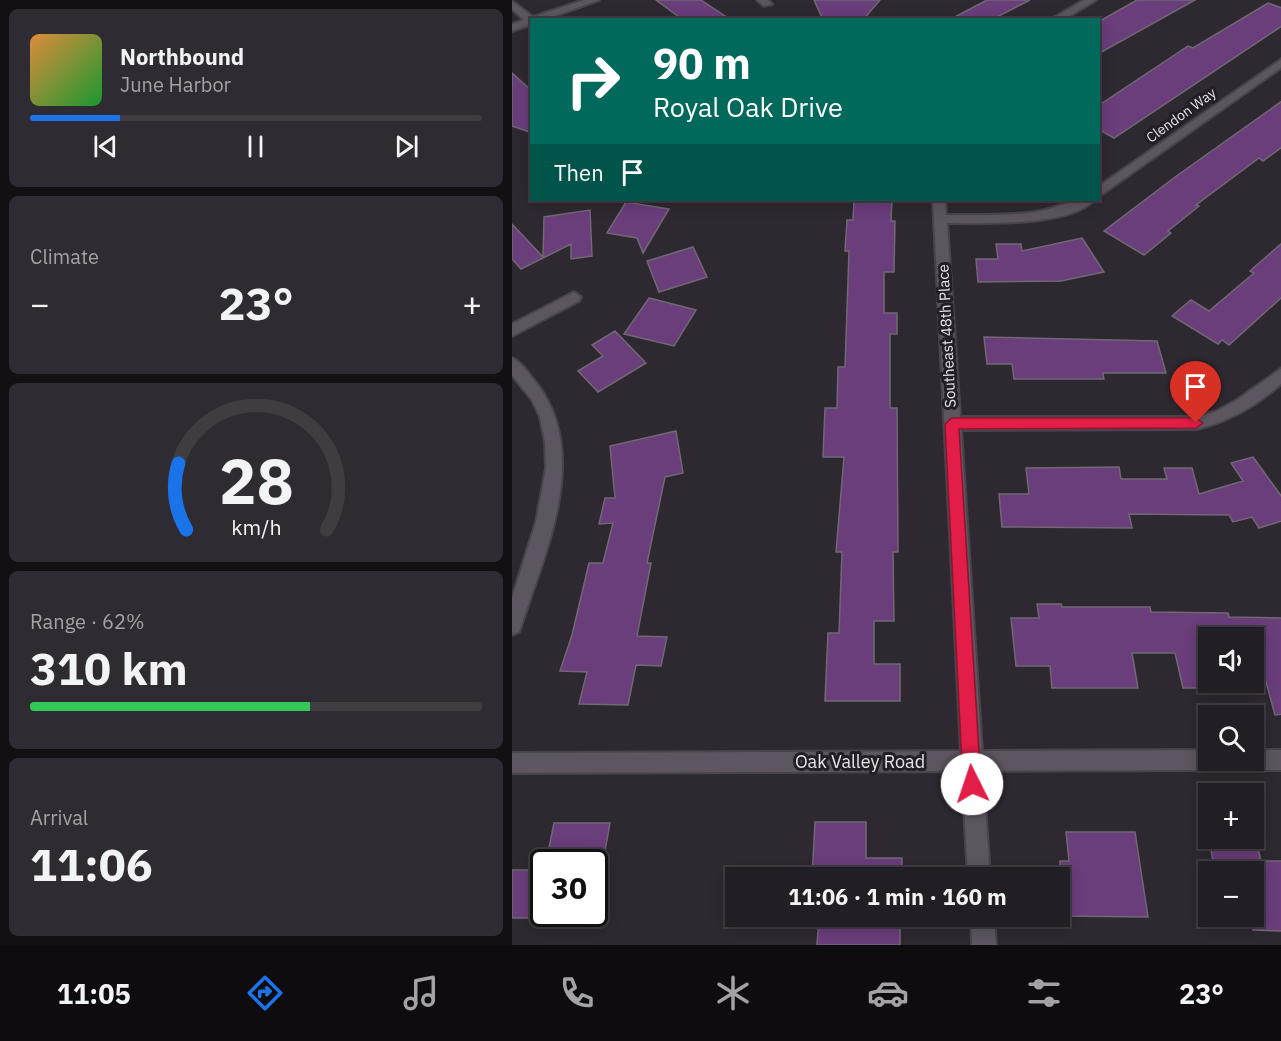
<!DOCTYPE html>
<html lang="en">
<head>
<meta charset="utf-8">
<style>
  :root { --surface:#221e25; --page:#2e2b32; --text:#f1f3f6; --muted:#a2a2a7; --line:#3f3c42; --accent:#1a73e8 }
  body { margin:0; font-family:"IBM Plex Sans",sans-serif; background:var(--page); color:var(--text); height:100vh; display:flex; flex-direction:column; font-size:22px; white-space:nowrap }
  * { box-sizing:border-box; margin:0 }
  p { font-size:20px; color:var(--muted) }
  .icon { flex:none; width:33px; height:33px; fill:none; stroke:currentColor; stroke-width:2; stroke-linecap:round; stroke-linejoin:round }
  .map { position:relative; flex:1; overflow:hidden }
  .drawer { display:flex; flex-direction:column; gap:9px; padding:9px; background:#131014; width:512px }
  .drawer>* { flex:none }
  .top-card { position:absolute; left:18px; top:18px; width:570px; height:183px; border-radius:0px; box-shadow:0 3px 15px #0003,0 0 0 2px var(--line); background:#00695c; color:#fff; overflow:hidden }
  .fabs { position:absolute; left:686px; top:627px; display:grid; gap:12px }
  .fabs a { display:grid; place-items:center; width:66px; height:66px; border-radius:0px; background:var(--surface); box-shadow:0 3px 15px #0003,0 0 0 2px var(--line); font-size:30px }
  .speed { position:absolute; left:18px; top:849px; display:flex; gap:12px; font-size:30px; font-weight:700; text-align:center }
  .speed>* { display:grid; place-content:center; width:78px; height:78px; border-radius:50%; background:var(--surface); box-shadow:0 3px 15px #0003,0 0 0 2px var(--line); line-height:1 }
  .speed .limit { border:3px solid #111; border-radius:9px; background:#fff; color:#111 }
  .pin { position:absolute; display:grid; place-items:center; width:51px; height:51px; color:#fff; margin:-62px -26px; border-radius:50% 50% 50% 0; rotate:-45deg; box-shadow:0 0 6px #0007 }
  .pin .icon { rotate:45deg }
  .me { position:absolute; width:66px; margin:-33px; rotate:356deg; stroke-linejoin:round; filter:drop-shadow(0 0 4px #0008) }
  .turn { display:flex; align-items:center; gap:21px; height:126px; padding:0 24px; font-size:27px }
  .turn .icon { width:78px; height:78px; stroke-width:2.5 }
  .turn b { display:block; font-size:42px; line-height:51px }
  .then { display:flex; align-items:center; height:57px; padding:0 24px; background:#0003; gap:12px; font-size:22px }
  .big { font-size:45px; font-weight:700; line-height:1.1 }
  .drawer .tile { flex:1; display:flex; flex-direction:column; justify-content:center; gap:9px; min-width:0; padding:0 21px; border-radius:9px; background:var(--page) }
  .drawer .dial { align-items:center; gap:0 }
  .dial svg { height:156px; overflow:visible; fill:none; stroke:var(--line); stroke-width:7; stroke-linecap:round; text-anchor:middle }
  .dial text { fill:var(--text); stroke:none }
  .song { display:flex; align-items:center; gap:18px }
  .cover { width:72px; height:72px; border-radius:9px; background:linear-gradient(135deg,hsl(30 70% 55%),hsl(130 70% 35%)) }
  .played { height:6px; border-radius:3px; background:linear-gradient(90deg,var(--accent) 20%,var(--line) 20%) }
  .keys { display:flex; justify-content:space-around; direction:ltr }
  .heat { display:flex; justify-content:space-between; align-items:center; font-size:33px; direction:ltr }
  .charge { height:9px; border-radius:4px; background:linear-gradient(90deg,#34c759 62%,var(--line) 0) }
  .trip { position:absolute; left:213px; top:867px; width:345px; height:60px; border-radius:0px; background:var(--surface); box-shadow:0 3px 15px #0003,0 0 0 2px var(--line); font-weight:700; line-height:60px; text-align:center }
  .tab-bar { display:flex; height:96px; justify-content:space-around; align-items:center; background:#0e0c0f; color:var(--muted) }
  .tab-bar .icon { width:42px; height:42px }
  .tab-bar .on { color:var(--accent) }
  .tab-bar b { font-size:27px; color:var(--text) }
  main { display:flex; flex:1; min-height:0 }
  .map>svg:first-child { display:block }
</style>
</head>
<body>
<main>
<section class="drawer">
<div class="tile">
<div class="song"><i class="cover"></i><div><b>Northbound</b><p>June Harbor</p></div></div>
<div class="played"></div>
<div class="keys"><svg class="icon" aria-label="previous" viewBox="0 0 24 24"><path d="M18 5L8 12l10 7zM5 5v14"/></svg><svg class="icon" aria-label="pause" viewBox="0 0 24 24"><path d="M8 5v14M16 5v14"/></svg><svg class="icon" aria-label="next" viewBox="0 0 24 24"><path d="M6 5l10 7-10 7zM19 5v14"/></svg></div>
</div>
<div class="tile"><p>Climate</p>
<div class="heat"><a>−</a><b class="big">23°</b><a>+</a></div>
</div>
<div class="tile dial"><svg viewBox="0 0 100 80">
<path d="M14 69A42 42 0 1 1 86 69"/>
<path d="M14 69A42 42 0 0 1 10 35" stroke="#1a73e8"/>
<text x="50" y="56" font-size="32" font-weight="700">28</text>
<text x="50" y="72" font-size="11">km/h</text>
</svg></div>
<div class="tile"><p>Range · 62%</p><b class="big">310 km</b><div class="charge"></div></div>
<div class="tile"><p>Arrival</p><b class="big">11:06</b></div>
</section>
<div class="map">
<svg width="770" height="945" viewBox="0 0 770 945">
  <rect width="100%" height="100%" fill="#2e2831"/>
  <path fill="#6a3d7b" stroke="#706974" stroke-width="1.5" d="M144 0H189L219 20H171Z
    M302 0H368L351 20H311Z
    M475 0H518L479 20H437Z
    M625 0H683L586 54V22Z
    M756 3 770 8V26L602 138 586 129V106L676 46 681 48Z
    M0 73 20 91V133L0 126Z
    M770 101V147L751 161 747 158 684 205 687 206 656 231 659 233 632 255 592 231 663 177Z
    M342 200H380L379 221H383L382 272H372V313H385V334H378V408H385L386 552H381L382 621H362V664H388V701H313L316 633H327L330 552H324L332 457H311L312 431 313 408H325L326 367H333L337 251H333L335 220H341Z
    M114 202 157 209 131 253 125 238 95 233Z
    M78 210 80 256 59 259V244L9 269 0 259V224L31 257 32 217Z
    M570 238 592 272 549 281 466 282 464 259H486L484 244H509L510 251Z
    M770 243V297L717 345 710 340 706 344 660 316 679 300 697 311 742 273 738 271Z
    M181 247 195 277 147 292 135 261Z
    M137 298 184 310 162 346 112 334Z
    M103 331 134 363 86 392 66 371 91 356 80 345Z
    M472 337 645 341 654 373H591L592 379H502L500 364H475Z
    M164 431 171 473 153 477 135 563H139L125 636 155 637 149 666 124 665 116 705 67 704 75 672 48 671 60 635 77 563H91L101 523 87 524 93 498H103L98 446Z
    M741 457 770 497V521L747 528 740 517 721 522 717 515 617 514 620 528 490 527 487 494H517L514 468 607 467 609 479H655L652 468H680L687 494 731 481 719 463Z
    M525 604H549L550 607H638L639 612 716 613 717 617 770 618V714L763 715 742 638H696V688H671L663 653H620L626 688H540L538 666H504L499 618H527Z
    M303 822H354V858H390V878H300Z
    M42 823H98L91 862H34Z
    M554 832H623L636 917 548 916V861H557Z
    M697 839 744 840 749 861H770V931L741 930V872H703Z
    M0 870H32V918H0Z
    M307 916H388V945H305Z"/>
  <g fill="none" stroke-linecap="round" stroke-linejoin="round">
    <g stroke="#48444b" stroke-width="4">
      <path id="minor" d="M72 0H87L32 20H20V24L0 31V24L12 20 0 9V1L21 17Z
        M245 0H256L260 4 252 6Z
        M572 0H584L551 20H538Z
        M770 59V67L586 197V187Z
        M421 200H433L434 215C464 215 494 216 523 212 543 209 563 198 582 200 558 227 469 223 435 223L448 417H685L705 411 725 400 770 368V383C744 406 718 421 685 429L449 430 470 751 696 750V760H706L703 767 696 770 471 771 478 878H456L450 771 0 773V753L449 751Z
        M62 292 69 297 67 301 0 336V324Z
        M0 358C10 362 18 376 25 384 79 455 33 552 9 626L7 632 0 635V598L24 522 34 468 33 442 28 417 20 400 0 375Z
        M741 750H770V770H741L734 767 731 760H741Z
        M459 916H482L484 945H460Z"/>
    </g>
    <use href="#minor" fill="#5d5660" fill-rule="evenodd"/>
  </g>
  <path fill="#e11d48" stroke="#92132f" stroke-width="1.5" d="M440 418H684L691 423 684 428 447 429 469 784 466 790 460 793 454 790 451 784 433 424Z"/>
  <g text-anchor="middle" stroke-width="6" stroke-linejoin="round" paint-order="stroke">
    <g font-size="14" fill="#e8e4ea" stroke="#241e27">
      <text transform="translate(669 115) rotate(-36)" y="5">Clendon Way</text>
    </g>
    <g font-size="15" fill="#e8e4ea" stroke="#241e27">
      <text transform="translate(435 336) rotate(-93)" y="5">Southeast 48th Place</text>
    </g>
    <g font-size="18" fill="#e8e4ea" stroke="#241e27">
      <text x="348" y="768">Oak Valley Road</text>
    </g>
  </g>
</svg>
<div class="fabs">
<a><svg class="icon" aria-label="sound" viewBox="0 0 24 24"><path d="M4 9h4l5-4v14l-5-4H4zM17 9q2 3 0 6"/></svg></a>
<a><svg class="icon" aria-label="search" viewBox="0 0 24 24"><circle cx="10" cy="10" r="6"/><path d="M15 15l6 6"/></svg></a>
<a>+</a>
<a>−</a>
</div>
<div class="speed"><div class="limit">30</div></div>
<div class="pin" style="left:684px;top:423px;background:#d93025"><svg class="icon" aria-label="arrive" viewBox="0 0 24 24"><path d="M6 21V4h12l-3 4 3 4H6"/></svg></div>
<svg class="me" style="left:460px;top:784px" viewBox="-20 -20 40 40"><circle r="19" fill="#fff"/><path d="M0-13L10 11 0 6-10 11z" fill="#e11d48"/></svg>
<div class="trip">11:06 · 1 min · 160 m</div>
<div class="top-card">
<div class="turn"><svg class="icon" aria-label="right" viewBox="0 0 24 24"><path d="M7 20v-9h11M14 6l5 5-5 5"/></svg><div><b>90 m</b>Royal Oak Drive</div></div>
<div class="then">Then<svg class="icon" aria-label="arrive" viewBox="0 0 24 24"><path d="M6 21V4h12l-3 4 3 4H6"/></svg></div>
</div>
</div>
</main>
<nav class="tab-bar">
<b>11:05</b>
<svg class="icon on" aria-label="directions" viewBox="0 0 24 24"><path d="M12 3l9 9-9 9-9-9zM9 14v-3h6M13 9l2 2-2 2"/></svg>
<svg class="icon" aria-label="music" viewBox="0 0 24 24"><path d="M9 18V5l10-2v13"/><circle cx="6" cy="18" r="3"/><circle cx="16" cy="16" r="3"/></svg>
<svg class="icon" aria-label="phone" viewBox="0 0 24 24"><path d="M5 4h4l2 5-3 2q2 4 5 5l2-3 5 2v4C11 20 4 13 5 4z"/></svg>
<svg class="icon" aria-label="climate" viewBox="0 0 24 24"><path d="M12 3v18M4 7l16 10M4 17L20 7"/></svg>
<svg class="icon" aria-label="car" viewBox="0 0 24 24"><path d="M5 17H2v-5l4-1 3-4h7l3 4 3 1v5h-3M9 17h6M6 11h13"/><circle cx="7" cy="17" r="2"/><circle cx="17" cy="17" r="2"/></svg>
<svg class="icon" aria-label="filters" viewBox="0 0 24 24"><path d="M4 7h16M4 17h16"/><circle cx="9" cy="7" r="2"/><circle cx="15" cy="17" r="2"/></svg>
<b>23°</b>
</nav>
</body>
</html>
